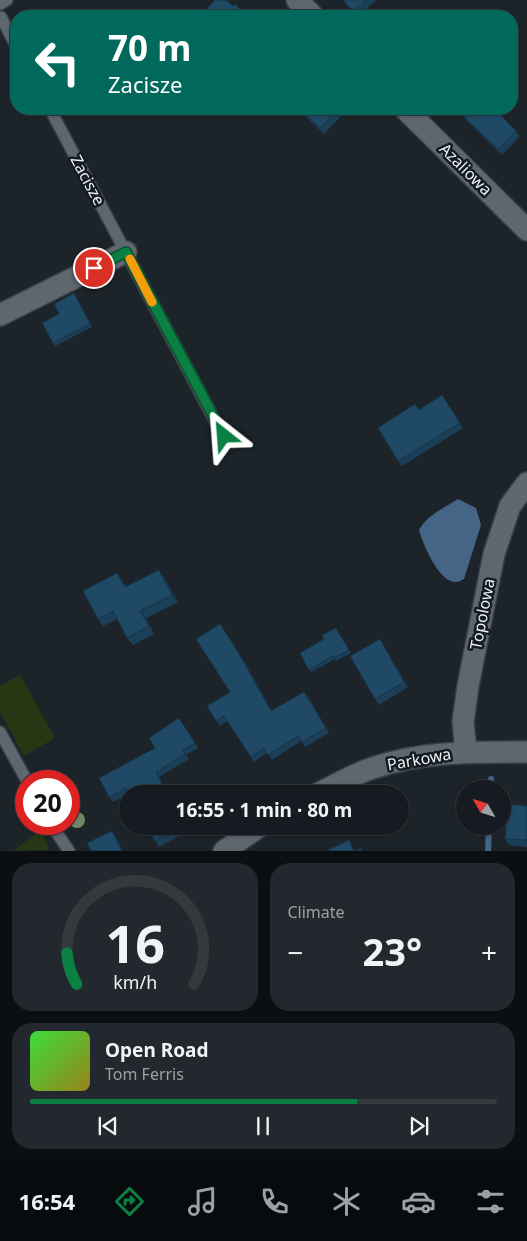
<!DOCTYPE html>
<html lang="en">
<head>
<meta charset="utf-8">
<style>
  :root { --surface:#151b20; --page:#22282d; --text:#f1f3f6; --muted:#9da1a5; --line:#34393e; --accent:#0b8043 }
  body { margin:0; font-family:"Noto Sans",sans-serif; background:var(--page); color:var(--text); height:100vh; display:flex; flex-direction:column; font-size:19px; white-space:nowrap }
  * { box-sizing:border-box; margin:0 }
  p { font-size:16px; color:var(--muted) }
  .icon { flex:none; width:28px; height:28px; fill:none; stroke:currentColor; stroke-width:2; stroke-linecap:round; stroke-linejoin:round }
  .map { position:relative; height:851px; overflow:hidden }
  .details { display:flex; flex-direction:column; gap:12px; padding:12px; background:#0c0f12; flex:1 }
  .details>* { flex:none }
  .top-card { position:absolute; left:10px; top:10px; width:508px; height:105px; border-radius:20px; box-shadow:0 1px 4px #0004,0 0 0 1px var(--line); background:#00695c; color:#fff; overflow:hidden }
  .needle { width:32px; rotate:309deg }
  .buttons { position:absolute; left:456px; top:780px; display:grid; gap:10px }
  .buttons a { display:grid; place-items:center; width:55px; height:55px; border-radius:50%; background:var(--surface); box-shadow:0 1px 4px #0004,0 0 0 1px var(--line); font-size:25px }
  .speed { position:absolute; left:15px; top:770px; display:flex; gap:10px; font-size:25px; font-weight:700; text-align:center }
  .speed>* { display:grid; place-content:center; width:65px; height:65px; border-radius:50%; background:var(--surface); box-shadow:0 1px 4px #0004,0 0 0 1px var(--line); line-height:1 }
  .speed .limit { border:8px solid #d22; background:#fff; color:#111 }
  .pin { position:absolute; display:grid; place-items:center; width:42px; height:42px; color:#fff; margin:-21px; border:2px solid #fff; border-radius:50%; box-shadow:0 1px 5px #0007 }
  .me { position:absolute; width:55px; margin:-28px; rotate:332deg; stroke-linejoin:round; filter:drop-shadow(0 0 4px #0008) }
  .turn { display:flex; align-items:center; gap:18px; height:105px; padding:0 15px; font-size:22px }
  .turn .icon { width:65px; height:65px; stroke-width:2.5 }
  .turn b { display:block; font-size:35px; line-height:42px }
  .big { font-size:38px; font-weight:700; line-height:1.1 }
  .details .tile { flex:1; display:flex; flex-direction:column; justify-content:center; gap:8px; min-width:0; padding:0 18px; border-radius:20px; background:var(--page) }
  .details .dial { align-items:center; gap:0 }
  .dial svg { height:130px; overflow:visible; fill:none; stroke:var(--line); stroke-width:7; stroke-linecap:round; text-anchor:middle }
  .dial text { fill:var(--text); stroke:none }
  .song { display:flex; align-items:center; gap:15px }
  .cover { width:60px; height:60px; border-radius:8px; background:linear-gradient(135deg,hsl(120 70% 55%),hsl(50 70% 35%)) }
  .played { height:5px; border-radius:2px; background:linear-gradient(90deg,var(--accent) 70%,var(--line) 70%) }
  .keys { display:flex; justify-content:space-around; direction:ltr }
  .heat { display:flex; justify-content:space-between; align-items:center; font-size:28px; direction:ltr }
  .details .tiles { flex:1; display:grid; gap:12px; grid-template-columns:1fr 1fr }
  .tile:last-child { grid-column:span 2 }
  .trip { position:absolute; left:119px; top:785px; width:290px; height:50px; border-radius:25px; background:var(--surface); box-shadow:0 1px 4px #0004,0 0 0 1px var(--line); font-weight:700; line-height:50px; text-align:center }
  .tab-bar { display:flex; height:80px; justify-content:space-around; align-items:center; background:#080b0d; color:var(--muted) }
  .tab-bar .icon { width:35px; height:35px }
  .tab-bar .on { color:var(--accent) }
  .tab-bar b { font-size:22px; color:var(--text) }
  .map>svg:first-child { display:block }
</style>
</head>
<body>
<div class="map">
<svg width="527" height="851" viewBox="0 0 527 851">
  <rect width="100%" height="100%" fill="#1c242a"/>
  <path fill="#263714" d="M20 675 55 738 24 756 0 712V686Z
    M42 829 49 850 13 851Z"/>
  <path fill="#456587" d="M458 499 476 508 481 525 464 579C461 580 459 582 456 582 439 583 423 544 419 530 427 515 444 508 458 499Z"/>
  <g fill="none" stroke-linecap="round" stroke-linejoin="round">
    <path stroke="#456587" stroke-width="6" d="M491 789V779
      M488 851 489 826"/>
    <g stroke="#393f45" stroke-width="14">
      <path id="lane" d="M0 4 7 0
        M1 17 16 46
        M50 109 223 436
        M0 732 27 781
        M51 824 69 851"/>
    </g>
    <g stroke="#393f45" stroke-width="24">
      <path id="street" d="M297 0 313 16
        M405 109 527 230
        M0 315 126 252
        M466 752 463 722 468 686 494 554 510 506 527 483
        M317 794C334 786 352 775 370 769 421 751 474 752 527 752
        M224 851 260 826"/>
    </g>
    <use href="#lane" stroke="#5e676e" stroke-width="11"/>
    <use href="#street" stroke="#5e676e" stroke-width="21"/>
  </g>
  <circle fill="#718866" cx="77" cy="820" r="8"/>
  <path fill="#1c3f58" d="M343 0H376L359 16H357L347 5Z
    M298 109H348L324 134Z
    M461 114 516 131 520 136 502 155 465 119Z
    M74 293 92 327 55 346 53 343 59 314Z
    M442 395 463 428 402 466 398 461 419 409Z
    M164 577 178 602 146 618 154 634 133 645 127 638 117 619 103 626 98 619 122 581 126 586Z
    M336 628 351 653 336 661 335 659 311 672 309 670 324 639Z
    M383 644 408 687 379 705 375 699Z
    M242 657 272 711 308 696 329 733 305 747 301 741 272 760 267 753 254 762 227 721 220 726 207 706 230 692Z
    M179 718 198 748 186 755 189 759 159 777 168 794H128V795L113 802 109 797 155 748Z
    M527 806V847L509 845 505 839Z
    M147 826H185L188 831 159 847Z"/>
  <path fill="#163347" d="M159 570 164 577 178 602 172 595Z
    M140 611 146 618 154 634 149 626Z
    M220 624 242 657 275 716 271 711Z
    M380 639 383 644 408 687 404 682Z
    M112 831 116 836 123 851H122Z"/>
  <path fill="#204966" stroke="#163347" d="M215 0H226L233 6 235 4 248 16H203L201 15Z
    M343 0H366L354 12Z
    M300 109H339L320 128Z
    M466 109H494L516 131 498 149 461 114Z
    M74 293 90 324 53 343 42 323 59 314 54 304Z
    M442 395 460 423 398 461 378 428 415 404 419 410Z
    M159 570 172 595 140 611 149 626 127 638 113 611 98 619 83 591 117 573 125 587Z
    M220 624 238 652 271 711 304 692 326 728 302 742 298 736 268 755 264 748 251 757 224 716 216 721 207 706 230 692 196 639Z
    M336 628 349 650 334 658 333 656 309 670 300 653 324 639 322 635Z
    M380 639 404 682 375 699 350 656Z
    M179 718 195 743 183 750 185 754 156 772 167 794H129L126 788 109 797 99 778 155 748 149 738Z
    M507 804 527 806V840L505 839Z
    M147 826H183L155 841Z
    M112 831 122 851H91L87 843Z
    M349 840 354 851H329L328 850Z
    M361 848 362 851H355Z"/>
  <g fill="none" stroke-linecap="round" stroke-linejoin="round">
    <g stroke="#07532c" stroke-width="12">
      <path id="route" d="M94 268 126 252 224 436"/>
    </g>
    <use href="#route" stroke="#0b8043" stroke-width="9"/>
    <path stroke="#f59e0b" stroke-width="9" d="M130 259 152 302"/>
  </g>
  <g text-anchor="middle" stroke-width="5" stroke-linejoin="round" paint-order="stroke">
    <g font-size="16" fill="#ecf1f6" stroke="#131b21">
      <text transform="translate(466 169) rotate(45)" y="6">Azaliowa</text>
      <text transform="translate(88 180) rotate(62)" y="6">Zacisze</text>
      <text transform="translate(482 614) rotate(-79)" y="6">Topolowa</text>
      <text transform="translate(419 759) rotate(-10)" y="6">Parkowa</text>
    </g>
  </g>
</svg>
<div class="buttons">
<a><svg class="needle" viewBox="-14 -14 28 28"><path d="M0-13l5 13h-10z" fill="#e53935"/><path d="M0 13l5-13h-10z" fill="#9da1a5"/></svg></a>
</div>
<div class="speed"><div class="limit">20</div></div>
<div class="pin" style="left:94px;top:268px;background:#d93025"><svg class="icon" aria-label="arrive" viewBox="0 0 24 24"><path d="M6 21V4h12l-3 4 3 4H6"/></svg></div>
<svg class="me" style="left:224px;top:436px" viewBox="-20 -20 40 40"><path d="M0-17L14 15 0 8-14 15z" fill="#0b8043" stroke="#fff" stroke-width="4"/></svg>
<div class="trip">16:55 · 1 min · 80 m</div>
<div class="top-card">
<div class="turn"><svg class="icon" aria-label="left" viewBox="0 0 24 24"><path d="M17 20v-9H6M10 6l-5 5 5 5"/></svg><div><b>70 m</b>Zacisze</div></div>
</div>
</div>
<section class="details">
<div class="tiles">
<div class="tile dial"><svg viewBox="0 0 100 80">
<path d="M14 69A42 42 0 1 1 86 69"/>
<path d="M14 69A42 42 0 0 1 8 50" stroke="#0b8043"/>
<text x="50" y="56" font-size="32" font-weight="700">16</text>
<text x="50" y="72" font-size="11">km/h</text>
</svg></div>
<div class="tile"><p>Climate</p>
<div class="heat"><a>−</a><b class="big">23°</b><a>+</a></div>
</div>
<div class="tile">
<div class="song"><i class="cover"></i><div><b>Open Road</b><p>Tom Ferris</p></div></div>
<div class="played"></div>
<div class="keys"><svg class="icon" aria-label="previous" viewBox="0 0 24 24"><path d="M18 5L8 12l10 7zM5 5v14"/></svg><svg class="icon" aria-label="pause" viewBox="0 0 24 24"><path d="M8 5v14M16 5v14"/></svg><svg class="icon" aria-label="next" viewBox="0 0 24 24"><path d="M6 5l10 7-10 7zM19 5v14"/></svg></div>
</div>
</div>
</section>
<nav class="tab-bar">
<b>16:54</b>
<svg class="icon on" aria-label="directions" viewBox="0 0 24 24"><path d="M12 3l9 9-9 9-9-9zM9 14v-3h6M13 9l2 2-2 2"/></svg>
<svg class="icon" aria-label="music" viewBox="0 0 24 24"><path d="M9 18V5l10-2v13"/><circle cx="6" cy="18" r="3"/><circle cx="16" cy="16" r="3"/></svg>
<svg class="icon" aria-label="phone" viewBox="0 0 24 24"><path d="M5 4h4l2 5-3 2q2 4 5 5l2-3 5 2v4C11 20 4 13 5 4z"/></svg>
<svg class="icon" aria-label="climate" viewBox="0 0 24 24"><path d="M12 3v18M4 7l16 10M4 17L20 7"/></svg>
<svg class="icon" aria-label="car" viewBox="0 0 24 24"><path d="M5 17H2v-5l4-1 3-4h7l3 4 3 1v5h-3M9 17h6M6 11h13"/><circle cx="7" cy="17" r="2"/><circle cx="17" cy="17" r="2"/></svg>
<svg class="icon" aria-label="filters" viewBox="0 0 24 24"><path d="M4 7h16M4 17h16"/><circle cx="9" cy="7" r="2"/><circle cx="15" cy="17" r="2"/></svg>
</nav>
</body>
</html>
